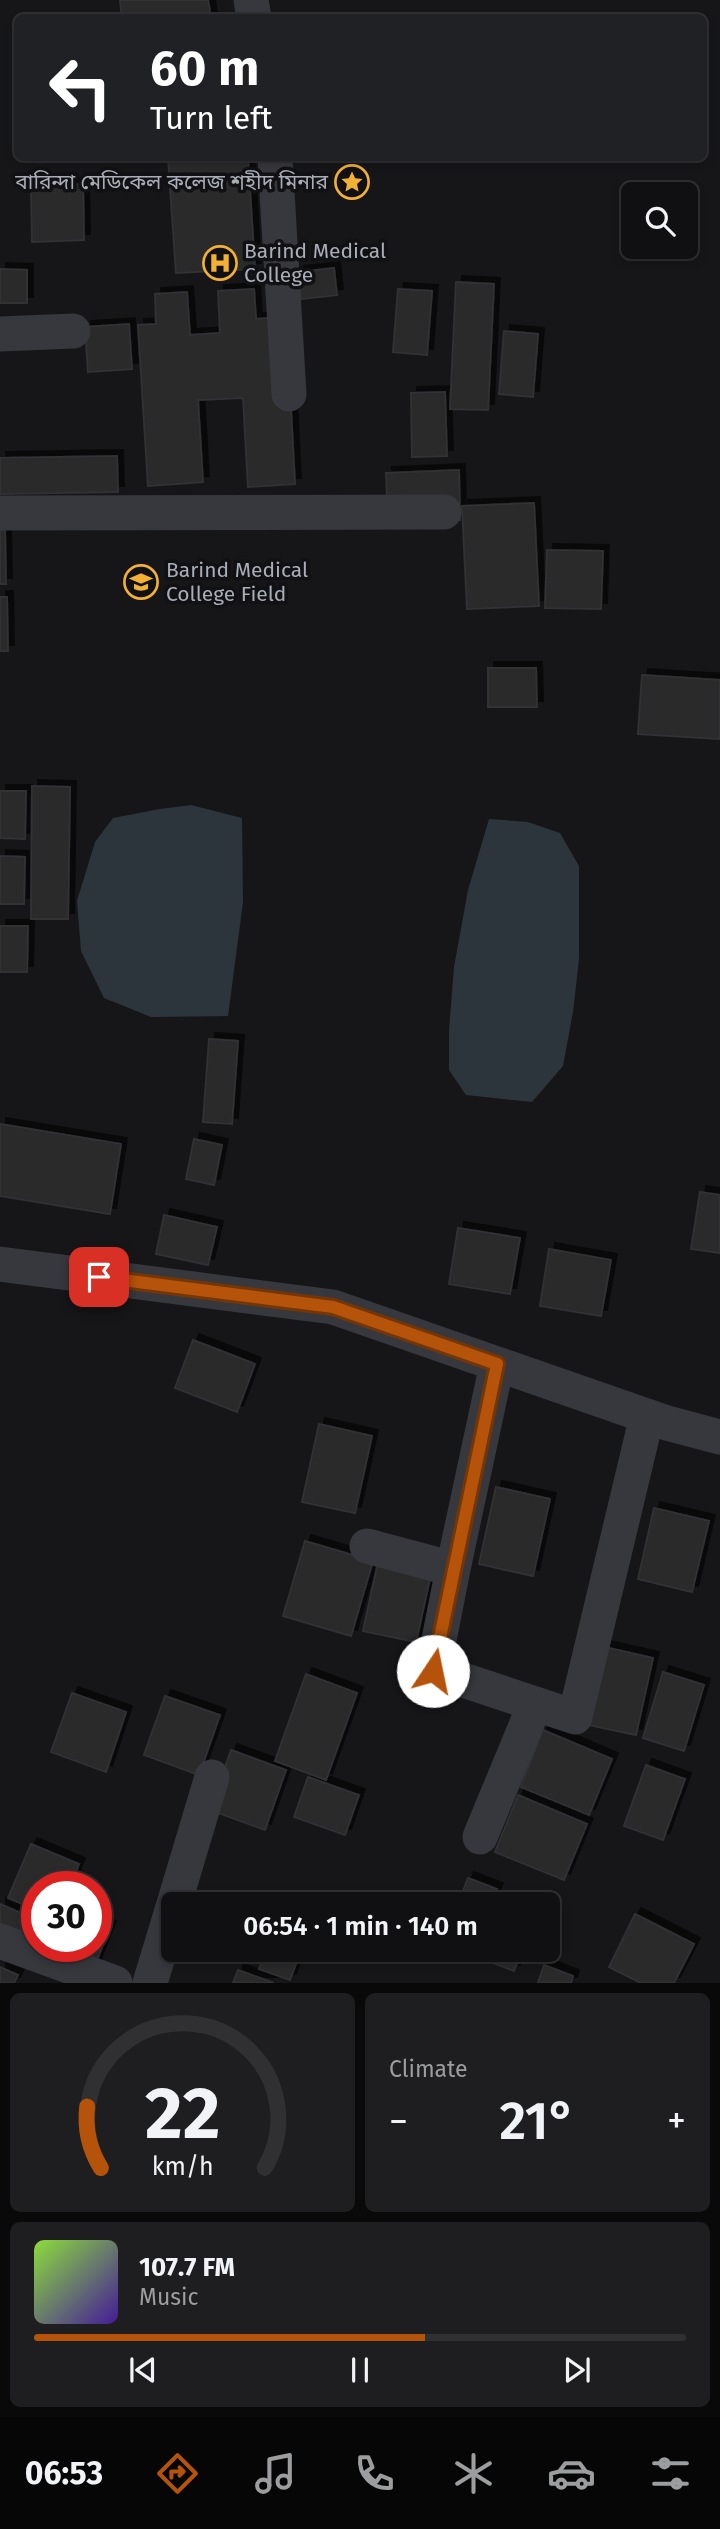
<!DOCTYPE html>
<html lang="en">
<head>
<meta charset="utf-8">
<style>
  :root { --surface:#101012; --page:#1e1e20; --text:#f1f3f6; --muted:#9c9d9f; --line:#303032; --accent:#b45309 }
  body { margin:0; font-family:"Fira Sans","Noto Sans Bengali",sans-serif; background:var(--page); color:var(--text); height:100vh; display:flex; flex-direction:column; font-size:26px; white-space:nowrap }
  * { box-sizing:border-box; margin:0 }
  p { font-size:23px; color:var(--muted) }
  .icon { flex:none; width:38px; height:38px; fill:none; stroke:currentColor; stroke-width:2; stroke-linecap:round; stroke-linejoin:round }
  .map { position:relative; height:1983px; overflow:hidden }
  .sheet { display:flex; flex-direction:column; gap:10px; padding:10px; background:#09090a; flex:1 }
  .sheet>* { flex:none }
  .hud { position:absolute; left:14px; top:14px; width:693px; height:147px; border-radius:10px; box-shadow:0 4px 10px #0003,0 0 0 2px var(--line); background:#202124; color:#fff; overflow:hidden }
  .fabs { position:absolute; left:621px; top:182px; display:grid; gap:14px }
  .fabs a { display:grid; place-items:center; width:77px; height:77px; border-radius:10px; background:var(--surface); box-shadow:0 4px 10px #0003,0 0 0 2px var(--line); font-size:35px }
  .speed { position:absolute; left:21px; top:1871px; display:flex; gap:14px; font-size:35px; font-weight:700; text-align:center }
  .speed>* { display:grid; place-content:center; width:91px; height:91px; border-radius:50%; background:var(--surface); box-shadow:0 4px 10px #0003,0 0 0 2px var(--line); line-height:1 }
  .speed .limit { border:10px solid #d22; background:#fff; color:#111 }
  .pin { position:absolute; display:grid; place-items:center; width:60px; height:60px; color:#fff; margin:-30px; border-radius:14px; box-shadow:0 4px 10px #0006 }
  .me { position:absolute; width:77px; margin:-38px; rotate:11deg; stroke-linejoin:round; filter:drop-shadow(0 0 5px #0008) }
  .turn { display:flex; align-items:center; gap:24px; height:147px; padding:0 21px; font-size:32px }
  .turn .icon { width:91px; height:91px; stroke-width:2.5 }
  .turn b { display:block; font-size:49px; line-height:60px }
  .big { font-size:52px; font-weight:600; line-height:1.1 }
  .sheet .tile { flex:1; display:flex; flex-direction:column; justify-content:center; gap:10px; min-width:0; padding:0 24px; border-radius:10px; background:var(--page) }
  .sheet .dial { align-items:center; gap:0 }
  .dial svg { height:182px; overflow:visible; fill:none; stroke:var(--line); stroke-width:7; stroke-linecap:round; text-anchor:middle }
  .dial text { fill:var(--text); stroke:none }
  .song { display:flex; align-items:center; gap:21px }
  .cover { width:84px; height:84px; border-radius:10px; background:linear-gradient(135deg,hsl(90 70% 55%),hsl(260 70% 35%)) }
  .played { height:7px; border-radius:4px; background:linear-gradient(90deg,var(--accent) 60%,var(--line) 60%) }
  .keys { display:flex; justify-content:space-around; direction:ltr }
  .heat { display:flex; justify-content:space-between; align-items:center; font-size:38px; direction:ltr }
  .sheet .tiles { flex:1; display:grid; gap:10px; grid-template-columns:1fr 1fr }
  .tile:last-child { grid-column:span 2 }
  .trip { position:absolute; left:161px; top:1892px; width:399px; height:70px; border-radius:10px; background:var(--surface); box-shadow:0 4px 10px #0003,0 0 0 2px var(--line); font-weight:600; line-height:70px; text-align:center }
  .tab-bar { display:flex; height:112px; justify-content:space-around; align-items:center; background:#060607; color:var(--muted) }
  .tab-bar .icon { width:49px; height:49px }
  .tab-bar .selected { color:var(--accent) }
  .tab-bar b { font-size:32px; color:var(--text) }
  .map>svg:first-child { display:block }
</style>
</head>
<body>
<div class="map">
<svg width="720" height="1983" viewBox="0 0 720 1983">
  <defs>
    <filter id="shadow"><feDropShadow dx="6" dy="-6" stdDeviation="0" flood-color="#0009"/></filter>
  </defs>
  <rect width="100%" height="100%" fill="#161618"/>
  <path fill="#2c353c" d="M191 805 242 818 243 902 228 1016 151 1017 104 998 81 951 77 901 95 842 113 818 160 809Z
    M489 819 528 822 560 833 579 866V959L573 1012 563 1066 532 1102 466 1095 449 1070V1030L454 967 468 890Z"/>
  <path fill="#29292c" stroke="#303034" stroke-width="2" filter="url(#shadow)" d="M120 0H208L211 18H122Z
    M168 158H248L255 269 176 273Z
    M83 184 84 240 32 242 31 185Z
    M334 268 337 295 301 299 298 272Z
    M0 269 27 270V303H0Z
    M456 282 494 284 488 410 450 409Z
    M254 289 256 319 286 317 295 484 248 487 243 398 198 400 203 482 148 486 138 325 156 324 155 294 187 292 190 335 220 333 218 291Z
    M398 289 432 291 427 355 393 352Z
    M129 324 132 369 88 372 85 327Z
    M504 331 538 334 533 397 499 394Z
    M445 392 447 456 412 457 411 393Z
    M117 456 118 492 0 494V458Z
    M459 470 460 520 388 522 386 473Z
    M534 503 539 606 467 609 462 506Z
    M0 530H5L6 584H0Z
    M547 550 603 551 601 609 545 608Z
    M0 597H7L8 651H0Z
    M488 668H536L537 707H488Z
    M642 675 720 680V739L638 734Z
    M32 786 70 787 68 919H31Z
    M0 791H26L25 839 0 838Z
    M0 856 25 857 24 904H0Z
    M0 926H28L27 972H0Z
    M209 1039 238 1041 232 1124 203 1122Z
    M0 1124 121 1144 110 1214 0 1196Z
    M194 1139 222 1145 214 1185 186 1179Z
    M700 1192 720 1195V1253L691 1249Z
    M164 1215 217 1227 208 1265 156 1254Z
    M458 1228 520 1238 510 1294 449 1284Z
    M549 1249 611 1260 601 1316 540 1306Z
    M193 1340 255 1364 237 1412 175 1388Z
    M319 1424 372 1436 355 1513 302 1502Z
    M496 1487 550 1499 533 1576 479 1564Z
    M654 1508 709 1521 692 1592 638 1579Z
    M305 1541 373 1561 351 1636 283 1616Z
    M380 1553 433 1565 416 1642 363 1631Z
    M600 1646 653 1658 636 1735 584 1724Z
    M663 1672 704 1685 684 1751 643 1738Z
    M306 1674 357 1693 326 1780 275 1761Z
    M72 1693 126 1712 106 1772 51 1752Z
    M165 1696 220 1715 199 1775 144 1755Z
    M543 1730 612 1759 589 1815 521 1787Z
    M231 1750 286 1770 265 1830 210 1810Z
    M646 1765 685 1779 663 1840 624 1826Z
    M308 1777 359 1795 345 1835 294 1817Z
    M518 1795 587 1824 564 1880 495 1852Z
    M31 1844 79 1864 70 1886H37V1910L8 1898Z
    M468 1878 497 1889 491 1904H458Z
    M0 1904 37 1920V1932L29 1951 0 1939Z
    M635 1914 694 1944 674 1983H641L609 1967Z
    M96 1921 110 1927 89 1980 64 1946H96Z
    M266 1950H301L290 1980 259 1969Z
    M483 1950H522L514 1971 480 1958Z
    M544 1965 573 1976 571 1983H538Z
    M0 1967 18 1975 14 1983H0Z
    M238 1970 274 1983H233Z"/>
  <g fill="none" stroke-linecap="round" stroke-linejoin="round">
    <path stroke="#37383d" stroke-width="35" d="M251 0 254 18
      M275 158 289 394
      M0 334 73 331
      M0 513 444 512
      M0 1264 333 1307 667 1423 720 1437
      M367 1546 453 1569 497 1364
      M453 1569 433 1670 575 1717 647 1416
      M480 1837 535 1704
      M174 1904 212 1777
      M0 1941 115 1983
      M150 1983 173 1907"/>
  </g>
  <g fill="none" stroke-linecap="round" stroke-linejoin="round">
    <g stroke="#753606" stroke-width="18">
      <path id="route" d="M99 1277 333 1307 497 1364 433 1671"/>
    </g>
    <use href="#route" stroke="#b45309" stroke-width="12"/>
  </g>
  <defs>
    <g id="sight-ring" transform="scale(1.75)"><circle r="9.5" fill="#111113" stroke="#f2b134" stroke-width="1.5"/><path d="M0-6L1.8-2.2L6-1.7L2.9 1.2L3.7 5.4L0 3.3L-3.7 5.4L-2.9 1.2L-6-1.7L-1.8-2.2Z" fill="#f2b134"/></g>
    <g id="hospital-ring" transform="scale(1.75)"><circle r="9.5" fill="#111113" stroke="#f2b134" stroke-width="1.5"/><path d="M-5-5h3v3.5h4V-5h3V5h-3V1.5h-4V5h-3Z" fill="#f2b134"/></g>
    <g id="university-ring" transform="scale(1.75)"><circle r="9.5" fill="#111113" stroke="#f2b134" stroke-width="1.5"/><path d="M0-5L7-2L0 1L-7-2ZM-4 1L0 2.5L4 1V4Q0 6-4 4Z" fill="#f2b134"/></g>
  </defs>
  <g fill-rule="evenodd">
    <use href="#sight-ring" x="352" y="182"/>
    <use href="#hospital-ring" x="220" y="263"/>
    <use href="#university-ring" x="141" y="582"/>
  </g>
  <g text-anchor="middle" stroke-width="7" stroke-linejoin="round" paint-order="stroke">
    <g font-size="21" fill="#a8adb8" stroke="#111113" text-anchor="start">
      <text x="328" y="189" text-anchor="end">বারিন্দা মেডিকেল কলেজ শহীদ মিনার</text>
      <text x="244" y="258">Barind Medical<tspan x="244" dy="24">College</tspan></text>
      <text x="166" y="577">Barind Medical<tspan x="166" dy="24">College Field</tspan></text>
    </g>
  </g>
</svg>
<div class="fabs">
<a><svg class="icon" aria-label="search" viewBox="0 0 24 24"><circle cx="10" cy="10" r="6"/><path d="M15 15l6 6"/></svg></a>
</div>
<div class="speed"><div class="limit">30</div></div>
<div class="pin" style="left:99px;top:1277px;background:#d93025"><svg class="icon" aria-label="arrive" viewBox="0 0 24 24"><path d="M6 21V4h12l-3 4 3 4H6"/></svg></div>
<svg class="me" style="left:433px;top:1671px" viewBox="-20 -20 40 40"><circle r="19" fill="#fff"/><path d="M0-13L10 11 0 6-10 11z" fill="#b45309"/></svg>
<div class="trip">06:54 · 1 min · 140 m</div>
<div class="hud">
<div class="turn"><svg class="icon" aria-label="left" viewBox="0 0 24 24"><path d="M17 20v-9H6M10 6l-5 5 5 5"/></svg><div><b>60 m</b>Turn left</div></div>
</div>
</div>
<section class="sheet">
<div class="tiles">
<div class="tile dial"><svg viewBox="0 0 100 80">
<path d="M14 69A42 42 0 1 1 86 69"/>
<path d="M14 69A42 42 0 0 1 8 42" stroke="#b45309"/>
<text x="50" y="56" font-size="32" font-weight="700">22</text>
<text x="50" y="72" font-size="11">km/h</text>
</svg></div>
<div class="tile"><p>Climate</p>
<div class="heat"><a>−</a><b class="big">21°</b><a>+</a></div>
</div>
<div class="tile">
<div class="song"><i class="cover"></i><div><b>107.7 FM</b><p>Music</p></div></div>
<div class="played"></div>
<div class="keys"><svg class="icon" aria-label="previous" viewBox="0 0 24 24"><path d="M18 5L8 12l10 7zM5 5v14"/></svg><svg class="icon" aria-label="pause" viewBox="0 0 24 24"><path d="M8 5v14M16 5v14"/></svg><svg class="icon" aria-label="next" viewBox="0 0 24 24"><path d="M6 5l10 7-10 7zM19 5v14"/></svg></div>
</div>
</div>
</section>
<nav class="tab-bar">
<b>06:53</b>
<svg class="icon selected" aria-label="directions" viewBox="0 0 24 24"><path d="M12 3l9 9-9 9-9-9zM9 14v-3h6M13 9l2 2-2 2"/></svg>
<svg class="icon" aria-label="music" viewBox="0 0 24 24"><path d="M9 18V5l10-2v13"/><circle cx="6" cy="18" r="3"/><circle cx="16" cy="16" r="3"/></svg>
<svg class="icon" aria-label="phone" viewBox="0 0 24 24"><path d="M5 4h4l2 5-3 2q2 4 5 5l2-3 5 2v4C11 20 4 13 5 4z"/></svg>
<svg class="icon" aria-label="climate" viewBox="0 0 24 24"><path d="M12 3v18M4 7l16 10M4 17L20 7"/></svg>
<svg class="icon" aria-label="car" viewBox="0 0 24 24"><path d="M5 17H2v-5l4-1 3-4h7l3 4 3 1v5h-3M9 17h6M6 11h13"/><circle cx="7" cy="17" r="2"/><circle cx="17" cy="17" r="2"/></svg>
<svg class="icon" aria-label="filters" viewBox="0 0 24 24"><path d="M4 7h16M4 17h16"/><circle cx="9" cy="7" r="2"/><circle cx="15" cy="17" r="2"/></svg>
</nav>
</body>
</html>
